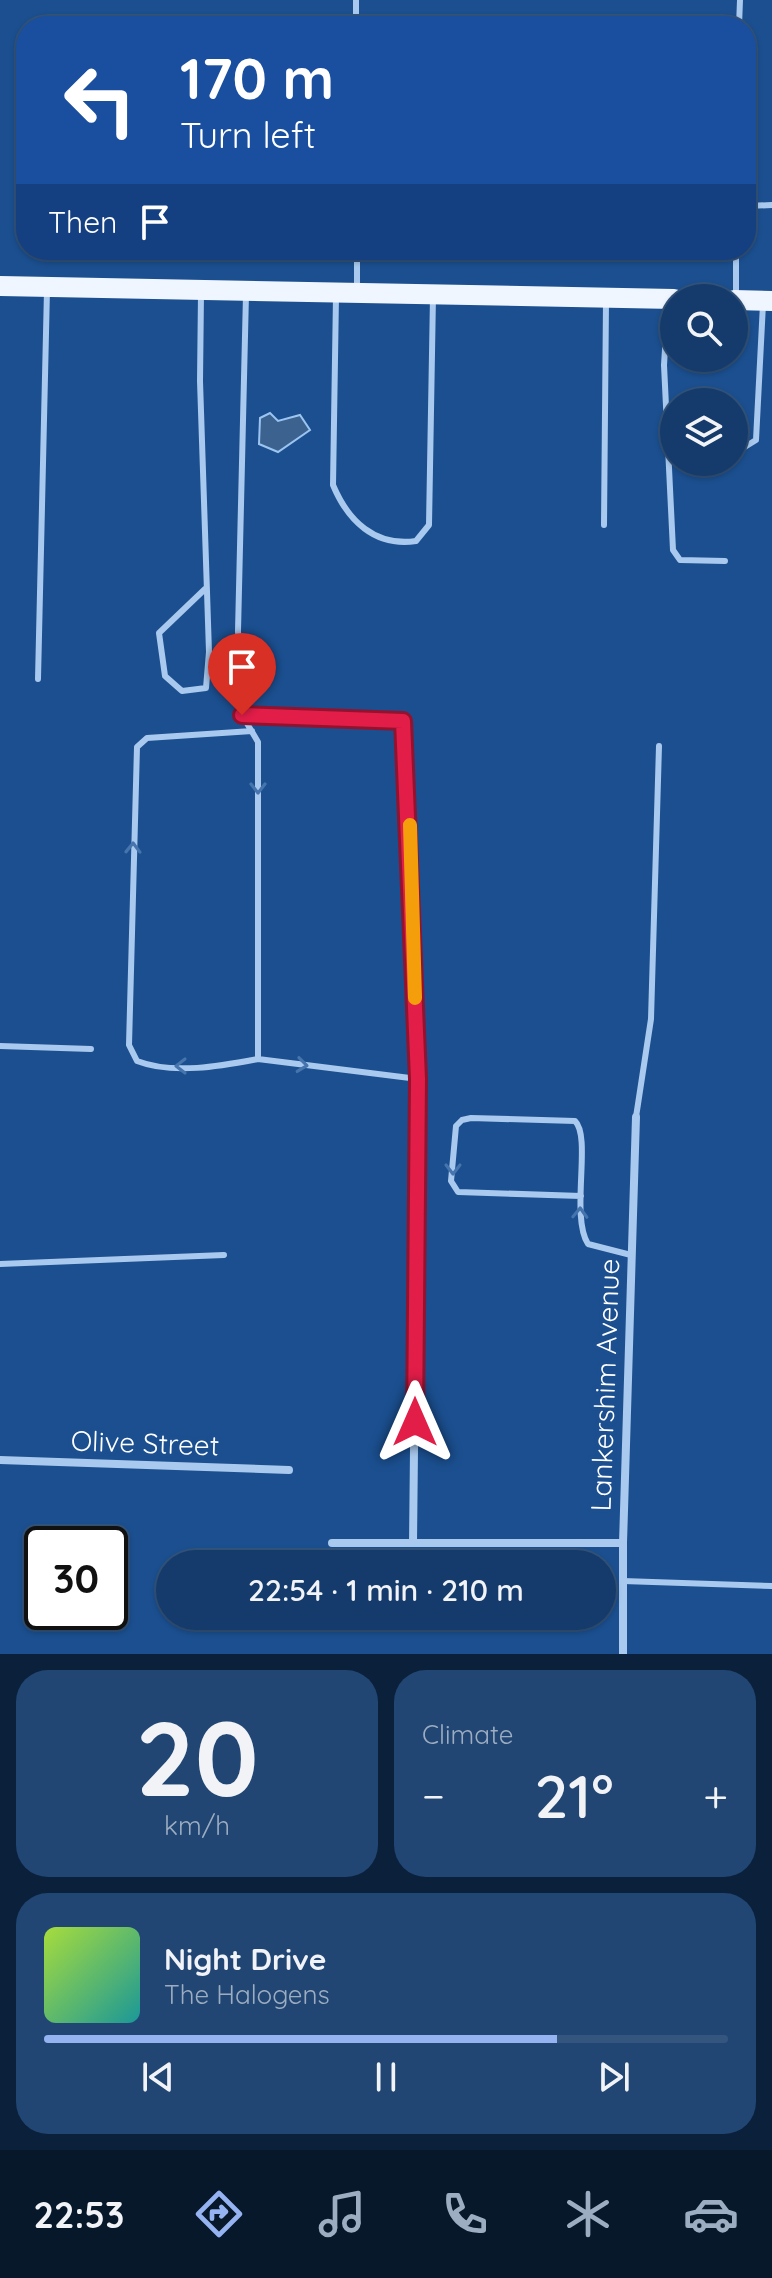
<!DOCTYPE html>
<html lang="en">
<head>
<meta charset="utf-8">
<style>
  :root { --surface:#143b6b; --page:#214673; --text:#f1f3f6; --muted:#9dadc1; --line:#33557e; --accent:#95b2f1 }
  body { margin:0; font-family:Quicksand,sans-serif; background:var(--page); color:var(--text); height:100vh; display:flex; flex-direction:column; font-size:30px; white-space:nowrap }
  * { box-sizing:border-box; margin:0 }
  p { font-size:26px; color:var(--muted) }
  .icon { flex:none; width:44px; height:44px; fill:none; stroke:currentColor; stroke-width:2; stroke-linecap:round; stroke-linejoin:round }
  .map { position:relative; height:1654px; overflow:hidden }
  .side { display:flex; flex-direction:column; gap:16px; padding:16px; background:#0b203b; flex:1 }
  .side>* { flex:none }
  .guide { position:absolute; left:16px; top:16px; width:740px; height:244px; border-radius:32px; box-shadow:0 2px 6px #0004,0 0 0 2px var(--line); background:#1a4fa0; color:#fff; overflow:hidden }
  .buttons { position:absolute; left:660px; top:284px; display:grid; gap:16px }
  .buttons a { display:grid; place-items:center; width:88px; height:88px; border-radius:50%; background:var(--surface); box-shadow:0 2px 6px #0004,0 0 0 2px var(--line); font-size:40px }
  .speed { position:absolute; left:24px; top:1526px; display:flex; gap:16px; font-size:40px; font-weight:700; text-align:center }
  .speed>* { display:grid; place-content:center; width:104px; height:104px; border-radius:50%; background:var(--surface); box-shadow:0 2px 6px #0004,0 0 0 2px var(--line); line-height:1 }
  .speed .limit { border:4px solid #111; border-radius:12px; background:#fff; color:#111 }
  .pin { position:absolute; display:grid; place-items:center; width:68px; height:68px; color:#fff; margin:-82px -34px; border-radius:50% 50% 50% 0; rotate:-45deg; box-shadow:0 0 8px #0007 }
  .pin .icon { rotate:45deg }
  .me { position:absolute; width:88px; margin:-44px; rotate:0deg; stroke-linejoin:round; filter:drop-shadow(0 0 6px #0008) }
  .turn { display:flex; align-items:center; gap:28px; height:168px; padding:0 32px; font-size:36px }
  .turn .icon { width:104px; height:104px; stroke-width:2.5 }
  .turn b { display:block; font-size:56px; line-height:68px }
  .then { display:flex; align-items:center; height:76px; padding:0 32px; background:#0003; gap:16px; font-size:30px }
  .big { font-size:60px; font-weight:600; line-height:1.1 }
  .side .tile { flex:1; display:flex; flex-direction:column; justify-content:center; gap:12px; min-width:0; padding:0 28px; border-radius:32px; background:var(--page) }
  .side .dial { align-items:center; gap:0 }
  .dial b { font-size:104px; line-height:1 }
  .song { display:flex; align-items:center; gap:24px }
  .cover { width:96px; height:96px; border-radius:12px; background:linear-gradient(135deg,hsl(80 70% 55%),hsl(180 70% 35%)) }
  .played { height:8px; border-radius:4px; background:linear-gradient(90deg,var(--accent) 75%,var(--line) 75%) }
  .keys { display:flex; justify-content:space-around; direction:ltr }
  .heat { display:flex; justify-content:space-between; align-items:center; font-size:44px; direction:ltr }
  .side .tiles { flex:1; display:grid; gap:16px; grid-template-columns:1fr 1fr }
  .tile:last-child { grid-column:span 2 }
  .trip { position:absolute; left:156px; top:1550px; width:460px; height:80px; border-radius:40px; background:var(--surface); box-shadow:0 2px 6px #0004,0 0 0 2px var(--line); font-weight:600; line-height:80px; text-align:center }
  .tab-bar { display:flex; height:128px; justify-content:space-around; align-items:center; background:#08182b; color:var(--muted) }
  .tab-bar .icon { width:56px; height:56px }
  .tab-bar .active { color:var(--accent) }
  .tab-bar b { font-size:36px; color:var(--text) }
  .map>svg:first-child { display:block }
</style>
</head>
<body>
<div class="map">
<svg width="772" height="1654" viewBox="0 0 772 1654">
  <rect width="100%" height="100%" fill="#1b4f8f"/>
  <path fill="#3c6290" stroke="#9cc4f0" stroke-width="2" d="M270 413 278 421 300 415 310 430 278 452 259 444 260 418Z"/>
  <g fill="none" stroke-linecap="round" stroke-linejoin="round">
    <path stroke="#a9c9ee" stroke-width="6" d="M356 26V0
      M739 26 740 0
      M746 206 772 205
      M357 290V250
      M201 293 200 381 209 652 206 688 182 691 165 676 159 633 205 589
      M336 296 333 485C348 521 375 547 416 541L429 525 433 296
      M736 296V250
      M668 302 664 365 673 550 680 560 725 561
      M734 448H743L756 440 763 304
      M604 525 606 301
      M38 679 47 290
      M242 715 403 721 408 773 418 1079 258 1059V742L242 715 238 631 246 294
      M252 731 147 738 137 747 129 1045 137 1061C173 1075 221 1066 258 1059
      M0 1046 91 1049
      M636 1117 651 1019 659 746
      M581 1196 458 1192 451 1181 456 1126 462 1120 471 1118 575 1121C592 1137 570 1216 588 1244L631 1255
      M0 1264 224 1255
      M623 1581 772 1586"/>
    <path stroke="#a9c9ee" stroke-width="8" d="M0 1460 289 1470
      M332 1543H623
      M413 1543 418 1079
      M623 1654V1543L636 1117"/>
    <path stroke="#f0f6ff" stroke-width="20" d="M0 286 674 299
      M734 300 772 301"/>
  </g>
  <defs><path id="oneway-chevron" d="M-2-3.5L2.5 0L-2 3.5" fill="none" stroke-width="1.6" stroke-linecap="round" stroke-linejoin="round" transform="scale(2)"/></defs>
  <g stroke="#4674ac">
    <use href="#oneway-chevron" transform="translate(258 788) rotate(90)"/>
    <use href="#oneway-chevron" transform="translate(133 848) rotate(-89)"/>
    <use href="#oneway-chevron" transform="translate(302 1065) rotate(7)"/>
    <use href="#oneway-chevron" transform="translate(181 1066) rotate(180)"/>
    <use href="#oneway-chevron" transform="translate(453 1169) rotate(90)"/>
    <use href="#oneway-chevron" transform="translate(580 1213) rotate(-88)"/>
  </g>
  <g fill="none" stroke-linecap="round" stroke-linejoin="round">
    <g stroke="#92132f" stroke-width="20">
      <path id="route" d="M242 715 403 721 418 1079 415 1422"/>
    </g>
    <use href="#route" stroke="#e11d48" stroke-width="14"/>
    <path stroke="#f59e0b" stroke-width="14" d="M410 825 415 998"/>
  </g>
  <g text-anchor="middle" stroke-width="8" stroke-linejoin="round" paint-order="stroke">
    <g font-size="28" fill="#fff" stroke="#1b4f8f">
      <text transform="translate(605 1385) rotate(-88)" y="10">Lankershim Avenue</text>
      <text transform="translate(145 1443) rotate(2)" y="10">Olive Street</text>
    </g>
  </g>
</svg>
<div class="buttons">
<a><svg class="icon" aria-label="search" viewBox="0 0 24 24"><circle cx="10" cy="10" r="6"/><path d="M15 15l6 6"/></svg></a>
<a><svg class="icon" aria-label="layers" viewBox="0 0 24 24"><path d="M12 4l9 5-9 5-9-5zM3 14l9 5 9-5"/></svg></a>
</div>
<div class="speed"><div class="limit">30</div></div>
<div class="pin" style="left:242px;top:715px;background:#d93025"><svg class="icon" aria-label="arrive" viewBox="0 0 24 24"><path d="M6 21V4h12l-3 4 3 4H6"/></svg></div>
<svg class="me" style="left:415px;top:1422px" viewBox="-20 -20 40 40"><path d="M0-17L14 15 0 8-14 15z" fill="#e11d48" stroke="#fff" stroke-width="4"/></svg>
<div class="trip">22:54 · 1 min · 210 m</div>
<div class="guide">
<div class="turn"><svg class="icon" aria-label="left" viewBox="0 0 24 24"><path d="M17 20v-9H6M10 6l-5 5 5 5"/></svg><div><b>170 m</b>Turn left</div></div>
<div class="then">Then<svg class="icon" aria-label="arrive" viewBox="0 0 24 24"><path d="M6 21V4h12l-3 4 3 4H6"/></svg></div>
</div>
</div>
<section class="side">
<div class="tiles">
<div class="tile dial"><b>20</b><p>km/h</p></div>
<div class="tile"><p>Climate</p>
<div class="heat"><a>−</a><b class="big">21°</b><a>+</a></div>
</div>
<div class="tile">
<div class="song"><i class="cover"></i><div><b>Night Drive</b><p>The Halogens</p></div></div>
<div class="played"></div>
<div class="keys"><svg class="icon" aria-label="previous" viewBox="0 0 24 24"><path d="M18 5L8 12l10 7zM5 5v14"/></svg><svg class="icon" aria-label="pause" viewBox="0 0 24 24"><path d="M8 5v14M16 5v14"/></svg><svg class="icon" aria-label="next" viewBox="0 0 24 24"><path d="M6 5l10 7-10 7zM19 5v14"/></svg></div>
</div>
</div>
</section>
<nav class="tab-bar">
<b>22:53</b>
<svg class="icon active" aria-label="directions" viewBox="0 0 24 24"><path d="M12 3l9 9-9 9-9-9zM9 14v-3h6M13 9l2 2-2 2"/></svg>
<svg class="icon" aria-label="music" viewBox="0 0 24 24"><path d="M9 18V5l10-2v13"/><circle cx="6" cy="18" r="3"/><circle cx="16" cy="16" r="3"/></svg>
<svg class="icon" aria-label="phone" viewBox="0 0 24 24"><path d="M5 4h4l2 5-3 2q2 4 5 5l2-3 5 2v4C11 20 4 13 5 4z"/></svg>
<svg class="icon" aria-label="climate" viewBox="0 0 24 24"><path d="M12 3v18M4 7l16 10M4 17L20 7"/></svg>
<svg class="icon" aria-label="car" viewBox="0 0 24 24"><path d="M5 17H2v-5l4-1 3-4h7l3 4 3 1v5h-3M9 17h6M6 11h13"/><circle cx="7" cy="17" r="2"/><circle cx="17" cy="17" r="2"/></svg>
</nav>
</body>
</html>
